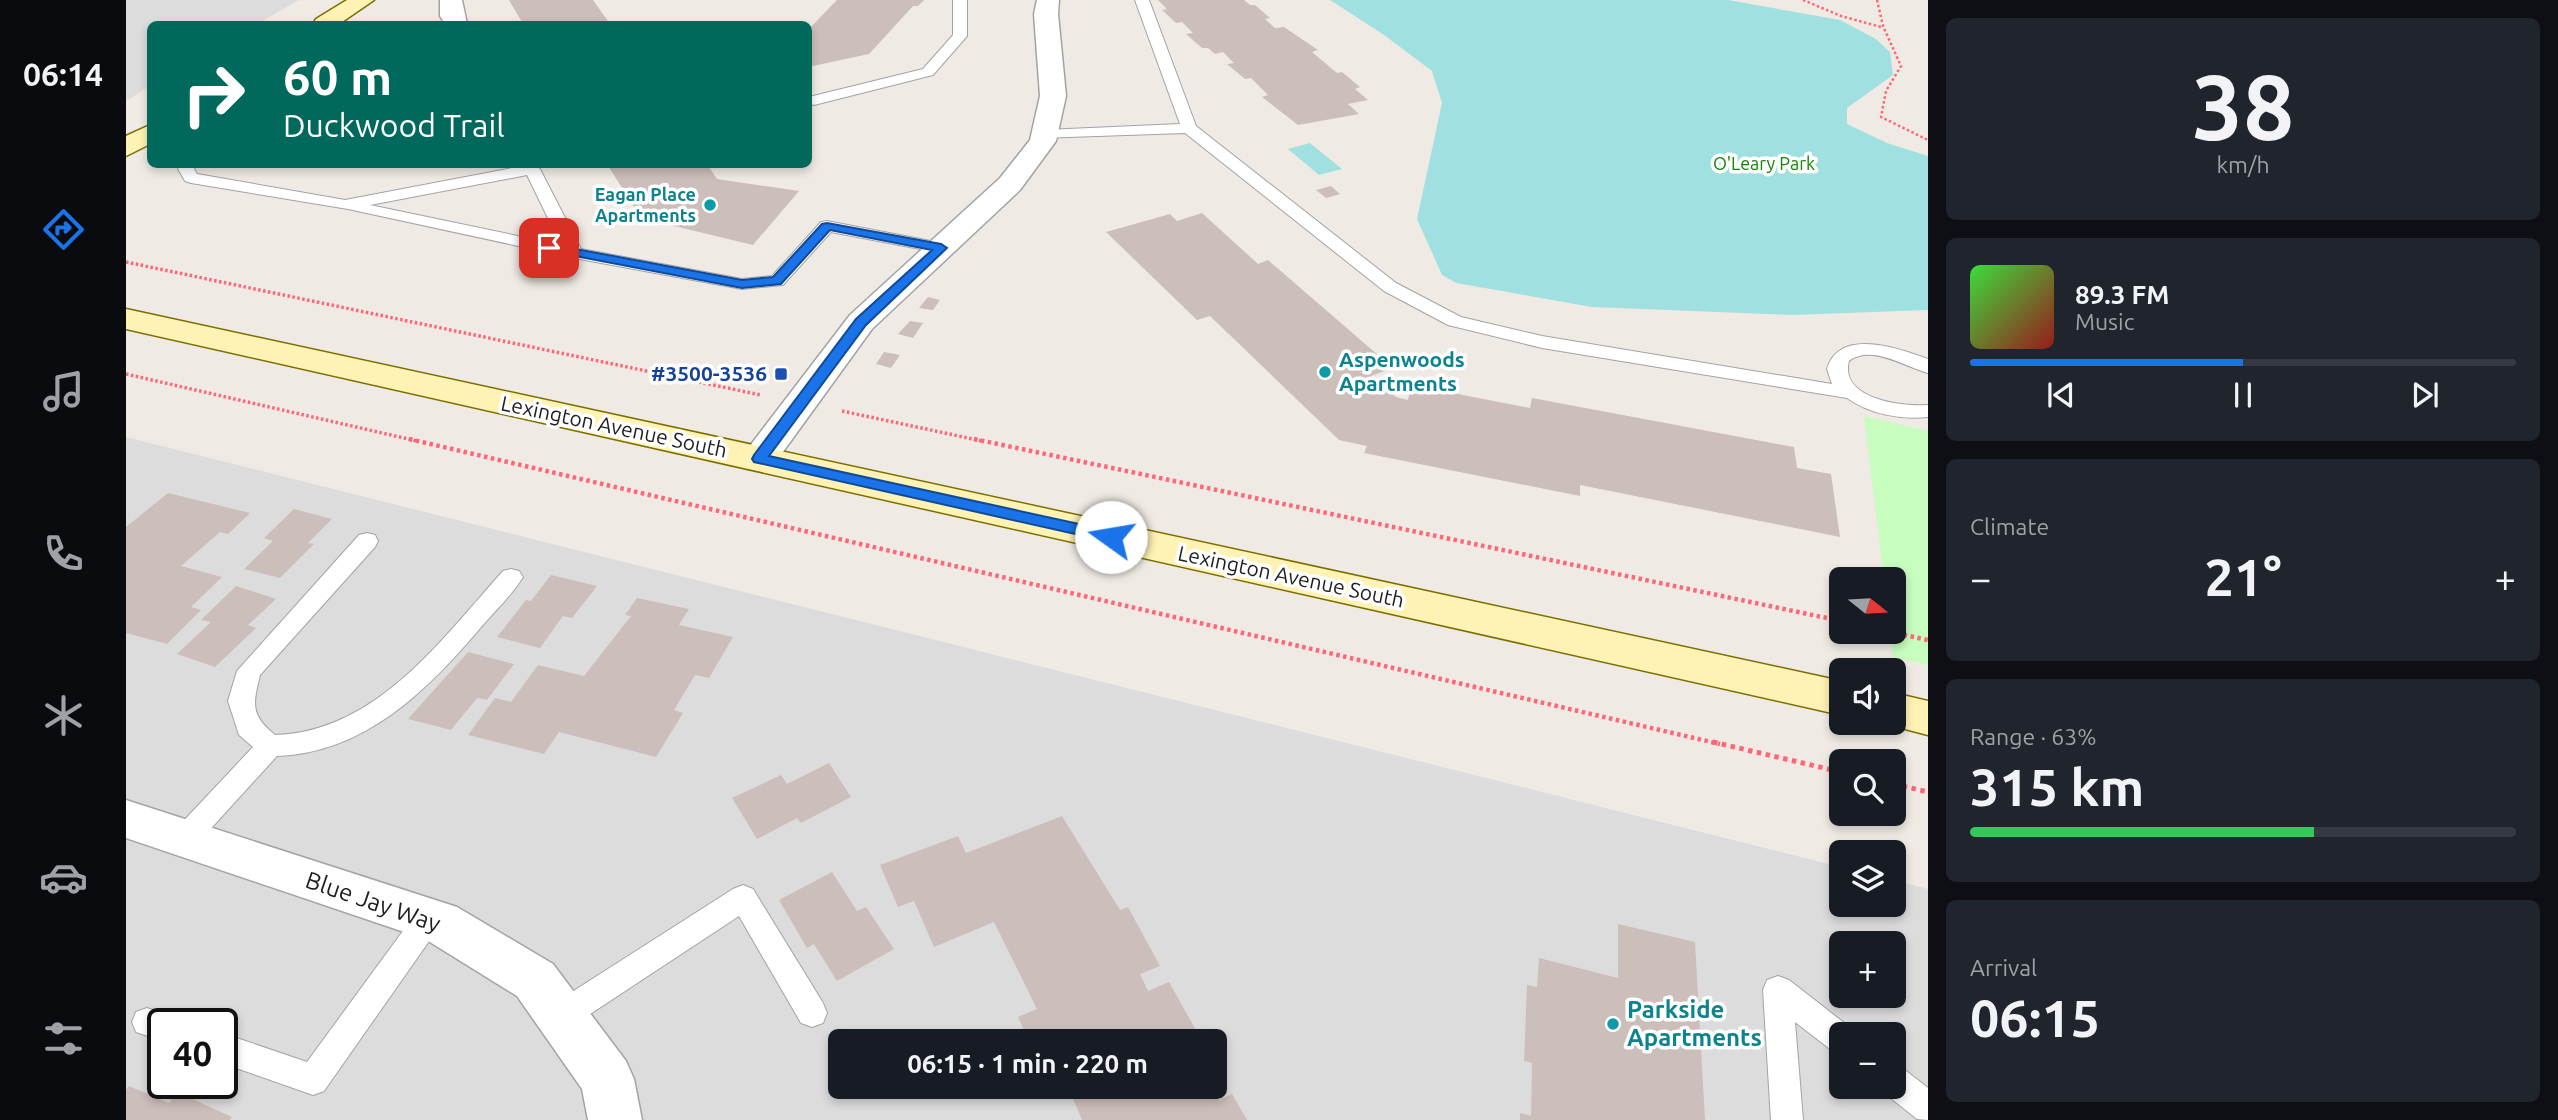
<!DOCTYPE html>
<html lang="en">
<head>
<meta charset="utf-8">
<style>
  :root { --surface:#171b24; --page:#20242c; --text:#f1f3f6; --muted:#9ea1a6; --line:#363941; --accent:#1a73e8 }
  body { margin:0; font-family:Ubuntu,sans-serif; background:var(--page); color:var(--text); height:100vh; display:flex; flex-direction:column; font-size:26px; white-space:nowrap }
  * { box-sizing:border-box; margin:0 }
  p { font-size:23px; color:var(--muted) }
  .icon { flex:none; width:38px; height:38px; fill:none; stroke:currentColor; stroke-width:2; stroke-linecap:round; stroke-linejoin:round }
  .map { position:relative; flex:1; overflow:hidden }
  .drawer { display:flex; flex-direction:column; gap:18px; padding:18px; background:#0d0f14; width:630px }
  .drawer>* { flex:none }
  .guide { position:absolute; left:21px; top:21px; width:665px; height:147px; border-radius:10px; box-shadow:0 4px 10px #0003; background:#00695c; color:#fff; overflow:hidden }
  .needle { width:46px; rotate:108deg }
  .controls { position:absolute; left:1703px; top:567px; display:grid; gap:14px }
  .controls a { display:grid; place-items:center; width:77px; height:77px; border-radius:10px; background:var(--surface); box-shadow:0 4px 10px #0003; font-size:35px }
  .speed { position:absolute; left:21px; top:1008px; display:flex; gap:14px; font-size:35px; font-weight:700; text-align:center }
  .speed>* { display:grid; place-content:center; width:91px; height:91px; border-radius:50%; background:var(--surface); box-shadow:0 4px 10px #0003; line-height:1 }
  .speed .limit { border:4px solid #111; border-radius:10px; background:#fff; color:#111 }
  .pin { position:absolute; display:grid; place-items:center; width:60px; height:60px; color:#fff; margin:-30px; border-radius:14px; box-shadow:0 4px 10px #0006 }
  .me { position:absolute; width:77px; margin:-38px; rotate:283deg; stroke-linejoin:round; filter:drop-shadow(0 0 5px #0008) }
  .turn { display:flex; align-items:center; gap:24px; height:147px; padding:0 21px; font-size:32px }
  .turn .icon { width:91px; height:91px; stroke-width:2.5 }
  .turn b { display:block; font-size:49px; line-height:60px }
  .big { font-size:52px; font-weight:600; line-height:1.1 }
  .drawer .card { flex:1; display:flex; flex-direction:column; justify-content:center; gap:10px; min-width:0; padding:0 24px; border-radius:10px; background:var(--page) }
  .drawer .dial { align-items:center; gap:0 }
  .dial b { font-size:91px; line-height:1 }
  .song { display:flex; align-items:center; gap:21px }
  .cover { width:84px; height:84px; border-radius:10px; background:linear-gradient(135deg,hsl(120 70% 55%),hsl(0 70% 35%)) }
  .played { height:7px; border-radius:4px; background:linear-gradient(90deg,var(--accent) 50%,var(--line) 50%) }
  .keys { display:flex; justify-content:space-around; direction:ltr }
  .heat { display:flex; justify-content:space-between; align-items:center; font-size:38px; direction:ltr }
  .charge { height:10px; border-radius:5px; background:linear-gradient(90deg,#34c759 63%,var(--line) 0) }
  .trip { position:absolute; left:702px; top:1029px; width:399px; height:70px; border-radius:10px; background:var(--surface); box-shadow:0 4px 10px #0003; font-weight:600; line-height:70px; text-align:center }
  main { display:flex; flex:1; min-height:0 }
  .tabs { display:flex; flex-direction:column; width:126px; justify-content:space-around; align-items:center; background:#090b0e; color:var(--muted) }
  .tabs .icon { width:49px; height:49px }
  .tabs .on { color:var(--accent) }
  .tabs b { font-size:32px; color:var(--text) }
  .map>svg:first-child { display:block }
</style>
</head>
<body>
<main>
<nav class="tabs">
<b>06:14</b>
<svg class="icon on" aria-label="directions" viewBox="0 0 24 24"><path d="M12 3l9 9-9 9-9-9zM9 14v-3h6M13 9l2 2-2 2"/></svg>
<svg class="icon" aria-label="music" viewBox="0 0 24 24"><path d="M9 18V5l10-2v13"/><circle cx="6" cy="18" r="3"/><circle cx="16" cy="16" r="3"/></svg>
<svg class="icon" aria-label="phone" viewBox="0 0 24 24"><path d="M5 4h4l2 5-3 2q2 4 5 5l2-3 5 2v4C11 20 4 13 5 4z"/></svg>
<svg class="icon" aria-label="climate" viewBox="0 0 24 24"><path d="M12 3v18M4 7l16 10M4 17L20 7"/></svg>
<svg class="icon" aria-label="car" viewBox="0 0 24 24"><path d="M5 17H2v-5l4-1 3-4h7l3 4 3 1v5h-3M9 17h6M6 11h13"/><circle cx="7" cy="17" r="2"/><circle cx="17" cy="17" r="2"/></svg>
<svg class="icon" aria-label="filters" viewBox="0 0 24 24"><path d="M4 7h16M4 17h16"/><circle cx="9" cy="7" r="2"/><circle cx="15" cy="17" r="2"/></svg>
</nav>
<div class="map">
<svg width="1802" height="1120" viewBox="0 0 1802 1120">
  <rect width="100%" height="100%" fill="#f0eae4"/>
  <path fill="#dddcdc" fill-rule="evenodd" d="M0 0H173L131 24H24V86L0 101Z
    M0 437 1715 867V905H1768V880L1802 889V1120H0ZM1715 943H1768V996H1715ZM37 1024H96V1083H37ZM1715 1034H1768V1087H1715ZM714 1041H1088V1087H714Z"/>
  <path fill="#c7fdbe" d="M1738 416 1802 431V665L1767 657 1764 632H1768V579H1758Z"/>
  <path fill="#a1e0e1" d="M1204 0H1602L1714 20 1750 39 1764 52 1767 75 1721 108V124L1761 143 1802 156V310L1667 315 1466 307 1330 283 1316 275 1291 219 1316 103 1306 71 1258 35Z
    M1184 143 1216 169 1193 175 1162 149Z"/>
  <path fill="#ccbeba" d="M383 0H467L484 24H397Z
    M711 0H798L792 6H787L743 54 682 67V30Z
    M1032 0H1118L1124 5H1129L1144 18 1139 19 1149 28 1158 27 1192 50 1186 52 1211 73 1216 72 1234 87 1229 89 1242 100 1222 104 1233 114 1172 125 1136 97 1142 95 1125 78 1119 79 1101 64 1108 63 1097 52 1089 54 1082 48H1076L1060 34 1067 33 1056 22 1050 23 1036 10 1041 9Z
    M481 164H581L591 179 673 191 627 245 515 218Z
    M1205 186 1214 194 1200 198 1190 190Z
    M1076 213 1132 264 1142 260 1267 368 1245 376 1270 397 1282 400 1285 385 1404 408 1406 398 1668 447 1671 468 1705 474 1714 537 1454 485V496L1238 453 1241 446 1213 440 1084 316 1071 320 980 232 1044 214 1051 221Z
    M802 297 814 300 807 310 793 308Z
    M784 321 797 323 787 338 772 334Z
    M758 352 774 355 765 368 750 364Z
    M42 493 124 513 102 534 94 532 55 566 96 577 65 607 75 610 41 644 0 633V527Z
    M168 509 206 519 182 543 188 544 154 578 118 569 147 541 138 538Z
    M425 575 471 586 446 618 437 616 414 648 371 637 400 600 405 601Z
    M110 586 150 599 122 625 130 628 89 667 51 654 85 622 75 620Z
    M511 598 563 609 553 625 607 637 583 678 569 675 548 710 557 713 530 757 433 732 418 754 342 735 369 698 385 702 412 665 458 676 505 616 499 615Z
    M342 652 388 664 361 700 351 698 325 730 282 719Z
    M703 763 725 797 675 823 671 818 631 839 606 798 655 775 661 784Z
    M936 816 994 910 1002 907 1034 966 1014 974 1022 991 1043 982 1076 1041H903L892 1017 911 1009 868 922 808 947 788 901 772 907 754 865 832 836 840 853Z
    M706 872 731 911 740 907 768 949 711 981 688 944 681 948 653 900Z
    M1492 924 1569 942 1579 1120H1394V1113L1405 1116 1406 1063 1398 1061 1401 985 1411 987 1413 958 1492 978Z
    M3 1086 43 1103 51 1092 106 1117 104 1120H0V1090Z
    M942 1087H1086L1093 1100 1106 1094 1121 1120H956Z"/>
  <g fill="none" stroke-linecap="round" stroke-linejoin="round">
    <g stroke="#a3a3a3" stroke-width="2">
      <path id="lane" d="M827 0H841V36L807 75 688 105 683 103V97L797 69 827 35Z
        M1009 0H1023L1070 126 1270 283 1335 317 1416 336 1706 384 1701 369C1713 327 1773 348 1802 359V373C1779 367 1746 344 1723 361 1713 399 1776 407 1802 405V417C1775 420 1743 414 1721 398L1416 348 1322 325 1258 291 1059 133 913 138 911 135 913 132 919 130 1054 124Z
        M55 164H72L68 169 71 174 219 200 407 164 414 169 455 249 616 279 646 276 695 222 701 221 815 243 824 248 815 253 705 232 657 285 616 289 448 258 222 209 65 183 59 181 52 169ZM401 175 435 245 244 205Z
        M241 533 249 535 252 541 249 547 134 675C127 704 124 715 149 735 250 732 315 640 377 571L385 569 393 571 397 577C386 595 369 611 356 626 302 690 239 753 151 756L69 846 59 850 49 846 45 838 49 830 127 747 113 735 102 701 111 671 233 535Z
        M617 885 627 889 697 1003 701 1013 697 1023 686 1027 675 1023 613 916 446 1026 435 1030 424 1026 420 1016 424 1006 607 889Z
        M303 905 313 909 317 918 313 927 198 1091 187 1095 96 1063V1033L181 1062 293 909Z
        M1652 976 1663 980 1726 1029 1728 1034H1715V1054L1704 1049 1669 1022 1677 1120H1645L1637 990 1641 980Z
        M21 1008 48 1017 51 1024H37V1041L10 1032 6 1022 10 1012Z
        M1768 1066 1779 1070 1802 1088V1120L1791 1119 1757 1092 1755 1087H1768Z"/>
    </g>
    <g stroke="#a3a3a3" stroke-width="3">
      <path id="street" d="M314 0H336L341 24H319L314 16Z
        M911 0H933L932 14 940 96 930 141 894 190 746 329 646 467 633 471 620 467 615 459 620 451 724 315 874 178 904 140 914 96 908 14Z
        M0 800 331 907 427 964 500 1061 508 1079 516 1120H462L456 1089 391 996 299 939 0 838Z"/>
    </g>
    <g stroke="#7b6e00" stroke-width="3">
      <path id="secondary" d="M221 0H248L213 24H187L190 19Z
        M24 125V144L0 156V136Z
        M0 309 1715 681V715L0 329Z
        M1768 693 1802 701V735L1756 723H1768Z"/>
    </g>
    <path stroke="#ff6678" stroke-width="2.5" stroke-dasharray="2.5 2.5" stroke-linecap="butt" d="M1677 0 1715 16 1755 27
      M1751 0 1757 26 1775 66 1760 91 1755 117 1802 140"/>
    <path stroke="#ff6678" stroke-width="3.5" stroke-dasharray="2.5 2.5" stroke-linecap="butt" d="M0 262 635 395
      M0 374 291 441
      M716 411 856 441"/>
    <path stroke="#ff6678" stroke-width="4.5" stroke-dasharray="3.5 3.5" stroke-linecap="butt" d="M283 439 1594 744
      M848 439 1715 621
      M1764 632 1802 640"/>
    <path stroke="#ff6678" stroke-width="5" stroke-dasharray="4.5 4.5" stroke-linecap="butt" d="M1587 742 1715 772
      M1768 784 1802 792"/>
    <use href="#lane" fill="#fff" fill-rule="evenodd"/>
    <use href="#street" fill="#fff" fill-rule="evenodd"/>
    <use href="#secondary" fill="#fef2b4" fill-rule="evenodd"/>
  </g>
  <path fill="#1a73e8" stroke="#114b97" stroke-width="2" d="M701 223 815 244 821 248 740 325 643 456 985 531 993 537 990 541 985 542 628 462 626 459 628 455 730 319 806 250 704 230 655 284 616 288 423 251 417 248 423 244 616 280 647 277 696 224Z"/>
  <g fill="#0f9aa8" stroke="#fff" stroke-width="2.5">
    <circle cx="584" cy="205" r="7"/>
    <circle cx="1199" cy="372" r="7"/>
    <circle cx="1487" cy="1024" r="7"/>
  </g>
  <rect fill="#1a4fb4" stroke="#fff" stroke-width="2.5" x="648" y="367" width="14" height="14" rx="3.5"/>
  <g text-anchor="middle" stroke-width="7" stroke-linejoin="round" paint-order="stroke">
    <g font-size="18" fill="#158604" stroke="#fff">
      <text x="1638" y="170">O'Leary Park</text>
    </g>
    <g font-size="18" font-weight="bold" fill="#0d838f" stroke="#fff" text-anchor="end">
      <text x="570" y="201">Eagan Place<tspan x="570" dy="21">Apartments</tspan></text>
    </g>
    <g font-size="21" font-weight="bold" fill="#0d838f" stroke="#fff" text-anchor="start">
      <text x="1213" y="367">Aspenwoods<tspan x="1213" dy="24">Apartments</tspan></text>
    </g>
    <g font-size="21" font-weight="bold" fill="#164399" stroke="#fff" text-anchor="end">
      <text x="641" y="381">#3500-3536</text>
    </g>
    <g font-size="21" fill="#1f1f1f" stroke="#fff">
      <text transform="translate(488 427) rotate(12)" y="7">Lexington Avenue South</text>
      <text transform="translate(1165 577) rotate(12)" y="7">Lexington Avenue South</text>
    </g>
    <g font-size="24" fill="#1f1f1f" stroke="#fff">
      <text transform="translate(247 902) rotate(19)" y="8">Blue Jay Way</text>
    </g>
    <g font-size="24" font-weight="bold" fill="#0d838f" stroke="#fff" text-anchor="start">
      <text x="1501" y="1018">Parkside<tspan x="1501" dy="28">Apartments</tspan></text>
    </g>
  </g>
</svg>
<div class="controls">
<a><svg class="needle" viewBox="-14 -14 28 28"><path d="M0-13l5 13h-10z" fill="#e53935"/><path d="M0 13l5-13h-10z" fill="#9ea1a6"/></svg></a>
<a><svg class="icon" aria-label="sound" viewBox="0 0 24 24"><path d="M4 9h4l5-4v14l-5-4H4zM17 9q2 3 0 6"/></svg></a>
<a><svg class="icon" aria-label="search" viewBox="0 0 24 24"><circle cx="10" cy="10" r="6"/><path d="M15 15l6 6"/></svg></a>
<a><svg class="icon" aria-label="layers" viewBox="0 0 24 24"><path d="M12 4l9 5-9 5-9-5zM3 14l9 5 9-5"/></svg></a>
<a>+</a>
<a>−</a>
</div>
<div class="speed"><div class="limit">40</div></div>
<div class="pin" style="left:423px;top:248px;background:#d93025"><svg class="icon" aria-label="arrive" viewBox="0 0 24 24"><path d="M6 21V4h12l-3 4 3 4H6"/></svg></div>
<svg class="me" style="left:985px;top:537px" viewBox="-20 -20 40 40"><circle r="19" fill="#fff"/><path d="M0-13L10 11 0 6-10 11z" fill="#1a73e8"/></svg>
<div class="trip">06:15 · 1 min · 220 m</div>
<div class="guide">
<div class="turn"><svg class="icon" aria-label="right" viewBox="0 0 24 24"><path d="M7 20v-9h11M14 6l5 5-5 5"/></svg><div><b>60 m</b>Duckwood Trail</div></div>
</div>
</div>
<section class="drawer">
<div class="card dial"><b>38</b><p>km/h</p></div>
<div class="card">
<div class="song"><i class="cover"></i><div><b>89.3 FM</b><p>Music</p></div></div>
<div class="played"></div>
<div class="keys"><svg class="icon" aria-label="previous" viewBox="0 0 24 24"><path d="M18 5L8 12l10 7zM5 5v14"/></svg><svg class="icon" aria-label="pause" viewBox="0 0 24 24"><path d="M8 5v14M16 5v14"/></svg><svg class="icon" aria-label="next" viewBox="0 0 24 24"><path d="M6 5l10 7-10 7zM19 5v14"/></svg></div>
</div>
<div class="card"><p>Climate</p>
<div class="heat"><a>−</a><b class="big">21°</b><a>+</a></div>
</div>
<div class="card"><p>Range · 63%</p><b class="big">315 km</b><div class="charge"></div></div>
<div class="card"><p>Arrival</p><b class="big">06:15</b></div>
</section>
</main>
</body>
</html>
